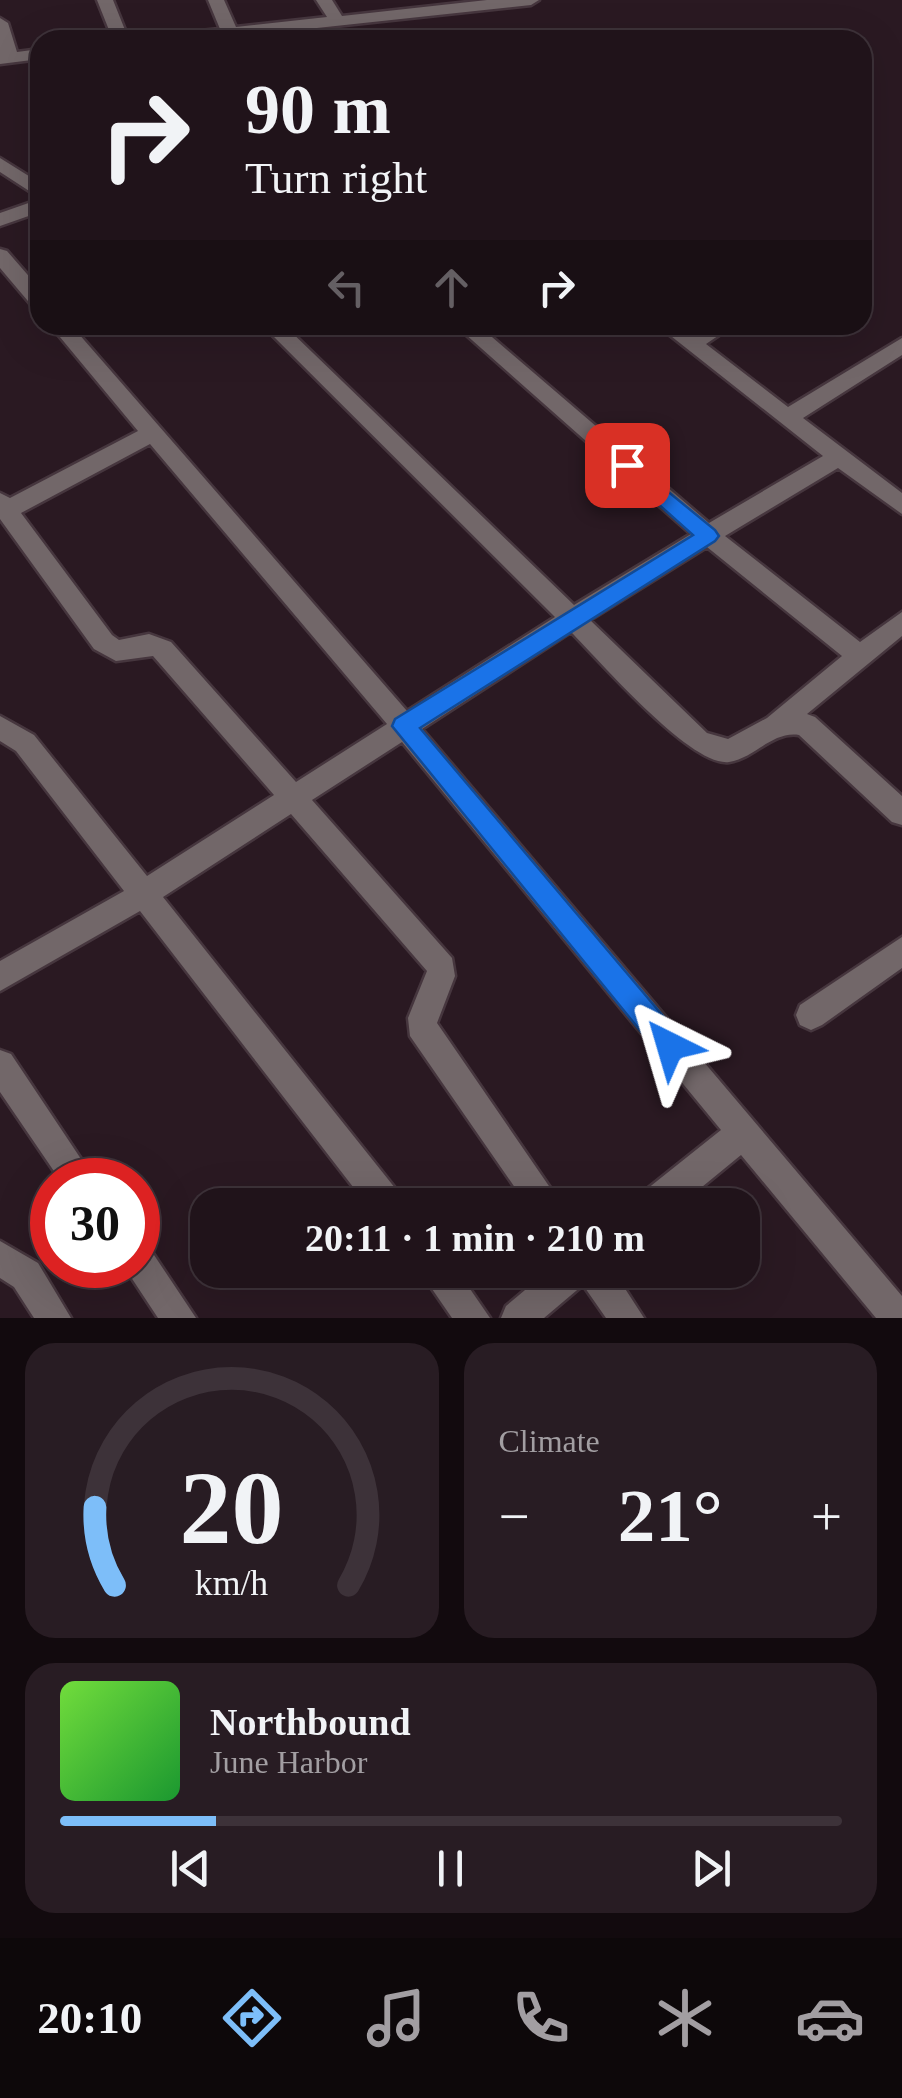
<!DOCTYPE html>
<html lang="en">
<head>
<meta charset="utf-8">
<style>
  :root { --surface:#20131a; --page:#281c23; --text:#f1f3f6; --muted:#a29ea2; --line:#3d3239; --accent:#7dbef9 }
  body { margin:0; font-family:"Times New Roman",serif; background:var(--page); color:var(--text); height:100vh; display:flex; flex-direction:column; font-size:38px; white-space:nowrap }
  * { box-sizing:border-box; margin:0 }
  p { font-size:32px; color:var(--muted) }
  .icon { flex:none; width:55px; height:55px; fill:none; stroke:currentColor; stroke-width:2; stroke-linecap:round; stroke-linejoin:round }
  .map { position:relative; height:1318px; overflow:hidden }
  .sheet { display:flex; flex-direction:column; gap:25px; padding:25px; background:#120a0e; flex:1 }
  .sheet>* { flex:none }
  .hud { position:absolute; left:30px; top:30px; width:842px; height:305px; border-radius:30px; box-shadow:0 10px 40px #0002,0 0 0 2px var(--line); background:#20131a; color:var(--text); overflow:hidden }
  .speed { position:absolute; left:30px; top:1158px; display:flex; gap:20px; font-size:50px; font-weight:700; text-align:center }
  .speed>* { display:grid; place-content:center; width:130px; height:130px; border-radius:50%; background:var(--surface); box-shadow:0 10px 40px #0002,0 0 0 2px var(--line); line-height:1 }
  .speed .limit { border:15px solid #d22; background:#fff; color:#111 }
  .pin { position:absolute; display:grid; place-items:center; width:85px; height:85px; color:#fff; margin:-42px; border-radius:20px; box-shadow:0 5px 15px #0006 }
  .me { position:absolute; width:110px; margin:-55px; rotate:320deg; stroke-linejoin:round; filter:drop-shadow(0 0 8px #0008) }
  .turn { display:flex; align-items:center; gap:35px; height:210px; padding:0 50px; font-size:45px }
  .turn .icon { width:130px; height:130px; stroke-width:2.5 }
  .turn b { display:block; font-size:70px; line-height:85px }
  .lanes { display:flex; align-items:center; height:95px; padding:0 50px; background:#0003; justify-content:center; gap:50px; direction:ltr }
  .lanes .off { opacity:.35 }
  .big { font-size:75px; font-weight:700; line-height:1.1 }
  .sheet .card { flex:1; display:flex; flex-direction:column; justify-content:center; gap:15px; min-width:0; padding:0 35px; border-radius:30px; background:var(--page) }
  .sheet .dial { align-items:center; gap:0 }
  .dial svg { height:260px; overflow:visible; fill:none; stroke:var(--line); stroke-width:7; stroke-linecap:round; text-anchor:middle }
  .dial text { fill:var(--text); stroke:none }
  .song { display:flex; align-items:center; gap:30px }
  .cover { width:120px; height:120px; border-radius:15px; background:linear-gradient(135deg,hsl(100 70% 55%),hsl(130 70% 35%)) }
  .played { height:10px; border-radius:5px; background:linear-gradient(90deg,var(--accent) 20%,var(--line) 20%) }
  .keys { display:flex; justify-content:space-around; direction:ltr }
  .heat { display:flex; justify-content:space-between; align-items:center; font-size:55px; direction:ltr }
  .sheet .tiles { flex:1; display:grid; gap:25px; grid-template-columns:1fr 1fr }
  .card:last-child { grid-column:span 2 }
  .trip { position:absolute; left:190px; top:1188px; width:570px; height:100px; border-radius:30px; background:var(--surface); box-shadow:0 10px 40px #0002,0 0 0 2px var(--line); font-weight:700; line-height:100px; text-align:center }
  .tab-bar { display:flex; height:160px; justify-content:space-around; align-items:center; background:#0d080a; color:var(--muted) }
  .tab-bar .icon { width:70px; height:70px }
  .tab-bar .current { color:var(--accent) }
  .tab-bar b { font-size:45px; color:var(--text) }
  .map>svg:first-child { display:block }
</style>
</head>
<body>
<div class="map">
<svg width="902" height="1318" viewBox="0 0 902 1318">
  <rect width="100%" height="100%" fill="#2a1922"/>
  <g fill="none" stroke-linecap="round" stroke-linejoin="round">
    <g stroke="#46363e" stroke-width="5">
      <path id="minor" d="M97 0H113L129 40H113Z
        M208 0H224L236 27 327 17 316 0H332L342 16 487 0H539L531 5 206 40H153L161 35 220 29Z
        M0 18 8 23 17 52 40 49V59L0 64Z
        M0 158 40 183V198L0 172Z
        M40 199V212L0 226V213Z
        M0 249 7 251 40 289V309L33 307 0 268Z
        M50 325H71L407 711 555 617 262 325H284L574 605 691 534 455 325H478L709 523 823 456 657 325H681L692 334 708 325H734L706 344 788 407 902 338V355L803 418 902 493V514L838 468 725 536 860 642 902 612V636L807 714 815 717 902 796V825L892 822 799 735C772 731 755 758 729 762 691 767 600 661 571 632L422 729 902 1296V1318H876L741 1155 680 1205H638L642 1193 721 1130 402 742 312 800 452 958 455 976 437 1023 562 1205H527L410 1036 408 1018 427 971 291 814 163 897 399 1193 403 1205H367L140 911 0 991V961L124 891 16 751 0 741V716L34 735 147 876 274 795 153 656 116 661 94 649 0 519V493L10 498 138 431ZM150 444 387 724 296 782 171 642 149 634 119 640 112 635 21 513ZM707 547 842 656 767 718 728 739 707 733 590 620Z
        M902 937V968L822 1025 811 1030 800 1025 796 1015 800 1005Z
        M0 1050 11 1054 95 1180H60L0 1092Z
        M0 1241 38 1263 71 1318H34L14 1287 0 1278Z
        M138 1244 150 1249 196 1318H158L123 1265H138Z
        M419 1270H457L490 1318H452Z
        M549 1270H613L644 1318H606L583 1285 544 1318H501L506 1306Z"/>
    </g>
    <use href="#minor" fill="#726769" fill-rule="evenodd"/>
  </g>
  <path fill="#1a73e8" stroke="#114b97" stroke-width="2.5" d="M627 458 715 530 719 536 715 541 420 728 680 1036 684 1046 680 1055 670 1059 660 1055 392 726 395 719 693 535 620 470V460Z"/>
</svg>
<div class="speed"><div class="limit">30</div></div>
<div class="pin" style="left:627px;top:465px;background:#d93025"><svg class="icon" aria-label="arrive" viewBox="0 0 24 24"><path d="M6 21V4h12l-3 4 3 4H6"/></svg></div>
<svg class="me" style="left:670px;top:1046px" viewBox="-20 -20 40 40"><path d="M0-17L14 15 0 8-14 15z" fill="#1a73e8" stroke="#fff" stroke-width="4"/></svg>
<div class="trip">20:11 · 1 min · 210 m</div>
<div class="hud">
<div class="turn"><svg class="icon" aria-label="right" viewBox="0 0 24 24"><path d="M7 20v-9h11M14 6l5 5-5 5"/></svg><div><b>90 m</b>Turn right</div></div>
<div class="lanes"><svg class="icon off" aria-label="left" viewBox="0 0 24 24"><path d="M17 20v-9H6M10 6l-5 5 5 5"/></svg><svg class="icon off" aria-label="ahead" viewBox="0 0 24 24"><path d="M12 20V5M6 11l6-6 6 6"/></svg><svg class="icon" aria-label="right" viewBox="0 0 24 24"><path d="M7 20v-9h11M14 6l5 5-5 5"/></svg></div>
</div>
</div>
<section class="sheet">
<div class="tiles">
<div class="card dial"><svg viewBox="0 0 100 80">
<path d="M14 69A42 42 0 1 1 86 69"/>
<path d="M14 69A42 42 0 0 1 8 45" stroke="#7dbef9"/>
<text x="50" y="56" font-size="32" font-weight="700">20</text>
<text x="50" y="72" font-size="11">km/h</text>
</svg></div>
<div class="card"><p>Climate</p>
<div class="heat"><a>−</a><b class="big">21°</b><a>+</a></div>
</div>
<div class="card">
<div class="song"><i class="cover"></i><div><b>Northbound</b><p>June Harbor</p></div></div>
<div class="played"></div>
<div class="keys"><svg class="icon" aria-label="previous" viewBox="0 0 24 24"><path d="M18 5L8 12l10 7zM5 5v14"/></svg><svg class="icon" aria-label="pause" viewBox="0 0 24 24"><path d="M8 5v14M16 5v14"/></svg><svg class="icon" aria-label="next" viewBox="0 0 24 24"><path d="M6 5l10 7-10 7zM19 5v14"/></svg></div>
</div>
</div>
</section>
<nav class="tab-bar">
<b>20:10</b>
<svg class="icon current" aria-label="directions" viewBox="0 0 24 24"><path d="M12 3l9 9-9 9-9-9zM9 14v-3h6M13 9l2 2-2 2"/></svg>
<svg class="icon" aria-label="music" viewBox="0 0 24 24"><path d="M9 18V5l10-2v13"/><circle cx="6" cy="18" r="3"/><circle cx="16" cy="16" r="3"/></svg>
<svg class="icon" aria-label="phone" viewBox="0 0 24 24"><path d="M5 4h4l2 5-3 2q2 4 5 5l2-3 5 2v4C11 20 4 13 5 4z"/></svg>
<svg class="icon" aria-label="climate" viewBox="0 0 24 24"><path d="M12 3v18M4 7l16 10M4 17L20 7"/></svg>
<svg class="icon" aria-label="car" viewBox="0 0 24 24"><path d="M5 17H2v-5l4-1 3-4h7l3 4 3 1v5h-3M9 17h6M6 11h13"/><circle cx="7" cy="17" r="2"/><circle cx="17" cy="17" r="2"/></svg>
</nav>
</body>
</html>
